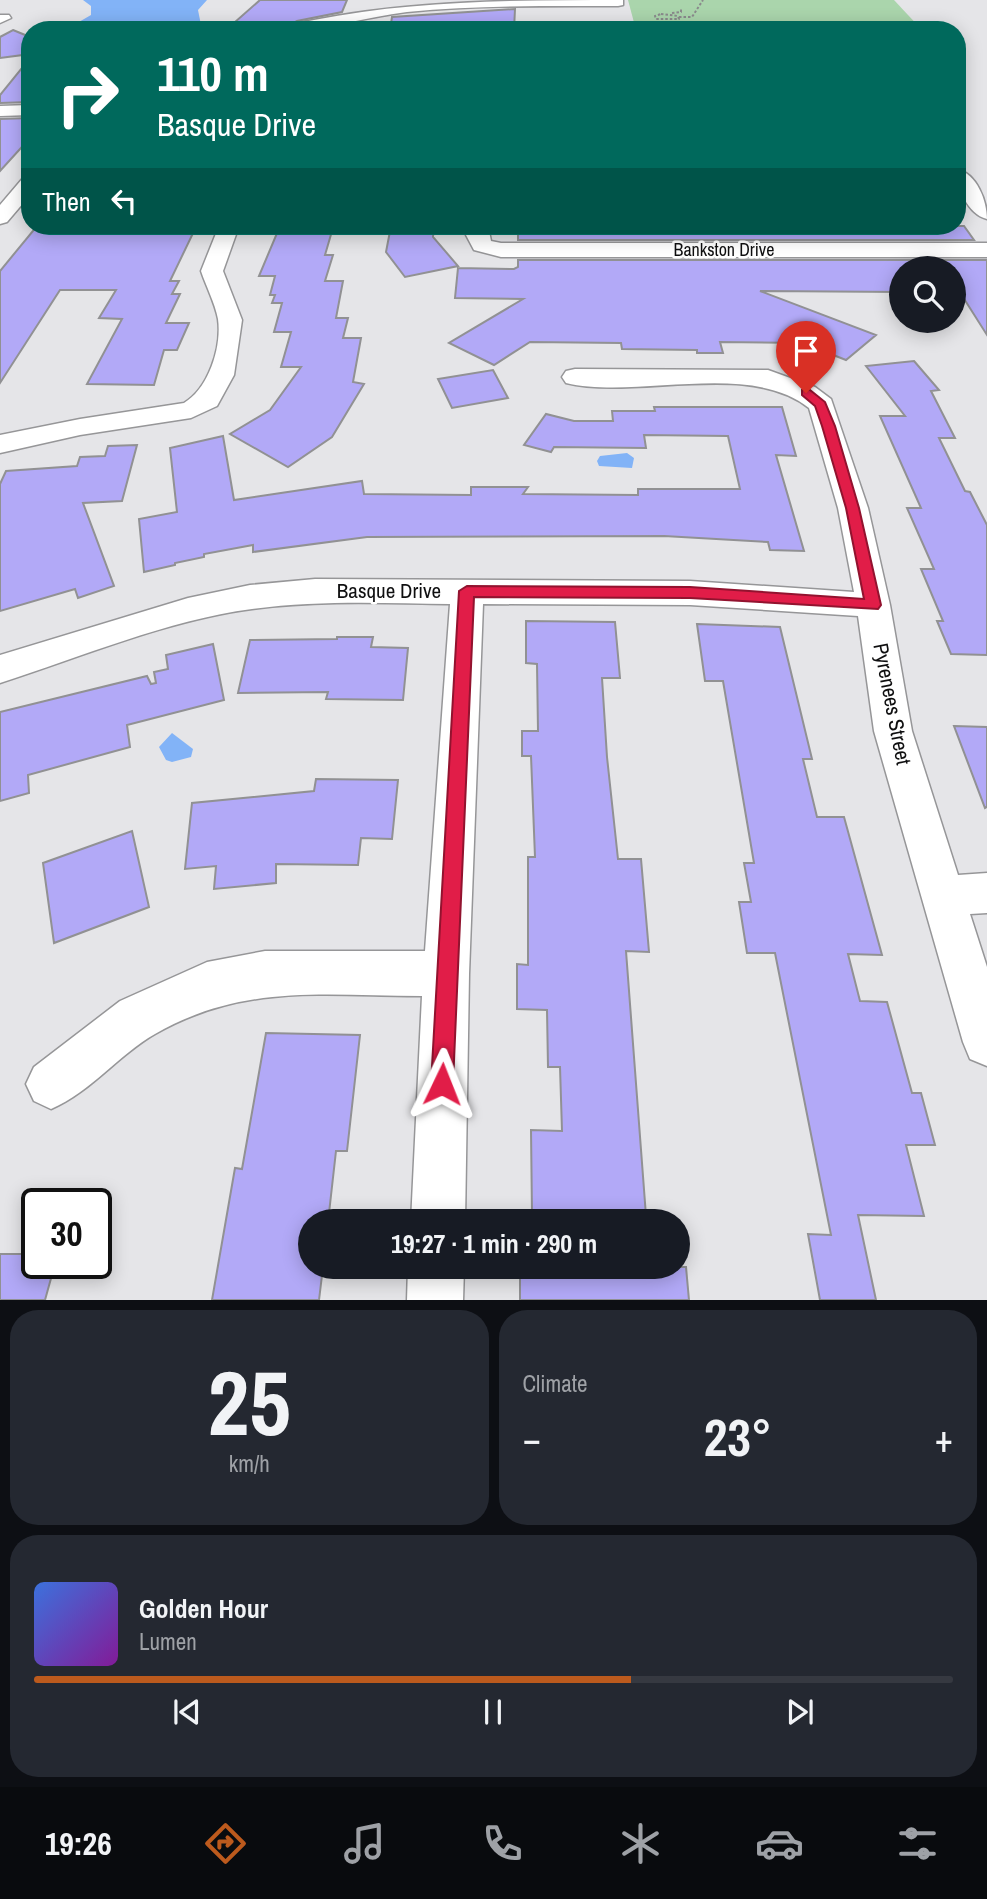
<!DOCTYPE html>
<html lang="en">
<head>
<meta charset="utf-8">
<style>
  :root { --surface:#171b24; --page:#242831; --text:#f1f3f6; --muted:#9ea1a6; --line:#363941; --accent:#bc5a1d }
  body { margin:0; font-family:"Archivo Narrow",sans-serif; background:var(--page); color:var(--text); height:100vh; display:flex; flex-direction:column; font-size:26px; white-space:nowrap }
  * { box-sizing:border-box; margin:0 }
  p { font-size:23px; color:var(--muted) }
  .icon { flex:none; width:38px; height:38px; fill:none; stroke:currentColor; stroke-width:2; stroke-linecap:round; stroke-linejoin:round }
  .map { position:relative; height:1300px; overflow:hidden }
  .side { display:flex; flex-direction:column; gap:10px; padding:10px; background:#0d0f14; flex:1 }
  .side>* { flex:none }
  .hud { position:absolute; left:21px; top:21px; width:945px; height:214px; border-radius:28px; box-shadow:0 4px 18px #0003; background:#00695c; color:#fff; overflow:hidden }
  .controls { position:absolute; left:889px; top:256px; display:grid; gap:14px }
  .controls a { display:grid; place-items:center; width:77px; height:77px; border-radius:50%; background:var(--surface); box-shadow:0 4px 18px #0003; font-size:35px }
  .speed { position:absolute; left:21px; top:1188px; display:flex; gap:14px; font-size:35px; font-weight:700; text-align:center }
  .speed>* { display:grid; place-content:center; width:91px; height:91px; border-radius:50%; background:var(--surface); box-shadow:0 4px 18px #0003; line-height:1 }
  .speed .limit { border:4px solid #111; border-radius:10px; background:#fff; color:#111 }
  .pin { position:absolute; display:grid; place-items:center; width:60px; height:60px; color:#fff; margin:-72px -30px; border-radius:50% 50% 50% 0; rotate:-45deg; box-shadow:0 0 7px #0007 }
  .pin .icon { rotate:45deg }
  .me { position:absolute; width:77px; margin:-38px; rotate:2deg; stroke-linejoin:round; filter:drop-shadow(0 0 5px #0008) }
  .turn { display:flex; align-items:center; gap:24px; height:147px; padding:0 21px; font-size:32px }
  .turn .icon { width:91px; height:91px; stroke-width:2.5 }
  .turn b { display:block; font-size:49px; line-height:60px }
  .then { display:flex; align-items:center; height:66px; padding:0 21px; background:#0003; gap:14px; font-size:26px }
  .big { font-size:52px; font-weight:700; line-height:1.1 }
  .side .widget { flex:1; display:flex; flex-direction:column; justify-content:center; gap:10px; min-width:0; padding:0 24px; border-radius:28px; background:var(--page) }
  .side .dial { align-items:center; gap:0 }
  .dial b { font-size:91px; line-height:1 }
  .song { display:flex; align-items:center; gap:21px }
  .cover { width:84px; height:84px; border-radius:10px; background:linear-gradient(135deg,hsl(220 70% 55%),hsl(290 70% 35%)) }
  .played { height:7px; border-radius:4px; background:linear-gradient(90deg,var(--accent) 65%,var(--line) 65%) }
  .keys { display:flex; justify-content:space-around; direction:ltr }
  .heat { display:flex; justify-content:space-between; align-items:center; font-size:38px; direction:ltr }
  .side .tiles { flex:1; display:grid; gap:10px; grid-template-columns:1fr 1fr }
  .widget:last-child { grid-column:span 2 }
  .trip { position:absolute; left:298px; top:1209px; width:392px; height:70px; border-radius:35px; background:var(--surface); box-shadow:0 4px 18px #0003; font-weight:700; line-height:70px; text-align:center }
  .dock { display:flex; height:112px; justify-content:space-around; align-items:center; background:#090b0e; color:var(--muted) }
  .dock .icon { width:49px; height:49px }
  .dock .selected { color:var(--accent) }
  .dock b { font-size:32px; color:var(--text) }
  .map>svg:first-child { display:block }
</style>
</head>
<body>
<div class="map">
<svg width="987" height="1301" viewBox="0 0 987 1301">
  <rect width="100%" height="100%" fill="#e5e5e8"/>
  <path fill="#aad5ac" d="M628 0H894L922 30H636Z"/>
  <path fill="#82b3f7" d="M83 0H207L198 10 202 30H65L91 15V6Z
    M627 453 634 458 632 468 599 466 597 461 600 456Z
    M172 733 193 749 191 757 172 762 166 760 159 747Z"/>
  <path fill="#b2a9f7" stroke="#919193" stroke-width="2" d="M260 0H347L342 12 297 21 281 30H226Z
    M515 9 514 30H390L392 17Z
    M13 30 30 37V54L0 58V37Z
    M30 58V102L0 103V95Z
    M30 118V138L0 171V119Z
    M37 226H187L186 228 195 229 170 281H179L172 294H180L166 323H189L177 350H164L154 385 87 384 122 319 99 318 116 290H60L0 383V271Z
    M280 226H328L327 231H332L325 255H333L325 281H343L336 318H348L343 338H361L353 382 364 384 332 437 288 467 230 434 270 410 301 367H281L291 332H274L282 303H272L275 295H270L275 276H259Z
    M391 226H434L433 237 458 266 405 277 386 252Z
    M518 226H964L974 240H518Z
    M518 260H987V335L961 294H954V268H901V292L760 291 876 335 846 360 803 343 720 342 723 353H697V350L622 349 621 343 530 342 494 365 449 343 523 299 455 298 458 268 514 269 518 267Z
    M914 361 939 390 931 391 955 438H939L965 491 970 492 987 525V655L951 654 937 621H943L921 569H934L907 508H921L880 416H905L866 366Z
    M493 370 508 398 452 408 438 379Z
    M654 407H782L796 456 776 455 804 551 770 550 768 542 664 536 367 537 253 552V545L204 554V557L175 563V565L144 572 139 519 177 512 170 448 223 436 234 500 362 481 364 494 471 495V487H528L523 494 638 495V489H740L728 436 644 435 646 448 554 447 551 452 524 445 546 414 574 421H613L612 411H655Z
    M137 445 122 501 83 503 114 586 78 598 75 589 0 611V484L6 471 77 466 80 457 105 456 108 446Z
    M526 621 615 622 620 678H602L607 757 618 859H641L649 952 626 951 646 1216 532 1214 531 1130 562 1131 560 1067H548L547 1010 517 1009V964L528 965V857H535L531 756H522V731H538L537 664 526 663Z
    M697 624 780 627 812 759H803L817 817H844L882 955 848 954 860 1001 887 1002 912 1093H921L935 1145H906L924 1216 858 1215 876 1300H820L808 1234 831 1235 775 953H747L739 902H751L744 863H754L723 681H705Z
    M337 637H373L371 647 408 648 403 700 326 699 328 692 238 693 250 640 337 639Z
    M213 644 224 700 127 725 130 747 28 775 29 793 0 801V712L147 676 151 684 156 683 154 672 168 669 166 655Z
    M954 726 987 727V807L985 808Z
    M316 779 398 780 392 839 361 838 358 865 276 864V883L214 889 216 866 185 869 192 803 314 791Z
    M132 831 149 907 54 943 43 863Z
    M266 1033 360 1035 347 1151H336L328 1222H310V1267H323L319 1300H212L235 1168 242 1169Z
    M0 1254H37V1264H55L45 1300H0Z
    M520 1267H686L689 1300H520Z"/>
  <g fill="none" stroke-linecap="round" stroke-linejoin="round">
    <g stroke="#969698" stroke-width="3">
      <path id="street" d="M623 0V5L618 6C548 6 477 5 407 12 366 17 325 30 284 30 291 23 304 22 314 20 414 0 521 0 623 0Z
        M0 15H9L11 18 0 23Z
        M30 105V115L0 116V106Z
        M957 169C977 174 987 201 987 219 967 214 957 187 957 169Z
        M30 176V195L7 222 0 224V205L23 178Z
        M219 226H239L223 271 242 320 234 375 217 406 191 418 80 435 0 453V435L80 419 184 403C208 389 222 348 218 319 215 303 206 286 201 271Z
        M468 226H488L491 241 501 243H987V257H501L474 250 466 235Z
        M575 369 768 370 815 387 831 399 868 508 890 605 912 731 958 875 987 873V913L970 914 987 967V1066L970 1059 963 1042 874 731 858 616 690 605 483 604 469 974 465 1222H411L422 996C325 996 244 983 155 1034 118 1055 91 1092 51 1109L34 1101 26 1084 34 1067 120 1001 207 962 265 951H425L450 604C384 603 317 600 252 609 168 620 81 657 0 683V655L188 598 250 585 315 579 690 581 854 592 838 508 809 408C749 360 637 400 566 383L562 377 566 371Z
        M408 1267H464L463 1301H407Z"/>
    </g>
    <path stroke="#8a8a8c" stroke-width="2" stroke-dasharray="2.5 2" stroke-linecap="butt" d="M672 13 681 12V8
      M661 14 678 16 679 19H656L655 16Z
      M679 17H692L703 0
      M669 22 674 30
      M709 30 713 22"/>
    <use href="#street" fill="#fff" fill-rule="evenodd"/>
  </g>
  <path fill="#e11d48" stroke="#92132f" stroke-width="2" d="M802 390H810L825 402 835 426 859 508 881 605 878 609 690 598 474 597 453 1084 450 1092 442 1095 434 1092 431 1084 459 591 467 586 690 587 864 599 846 508 822 426 815 406 802 395Z"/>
  <g text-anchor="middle" stroke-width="5" stroke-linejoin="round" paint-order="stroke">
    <g font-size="18" fill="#0f0f10" stroke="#fff">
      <text x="724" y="256">Bankston Drive</text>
    </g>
    <g font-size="21" fill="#0f0f10" stroke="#fff">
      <text x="389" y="598">Basque Drive</text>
      <text transform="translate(892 704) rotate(79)" y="7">Pyrenees Street</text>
    </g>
  </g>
</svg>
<div class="controls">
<a><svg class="icon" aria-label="search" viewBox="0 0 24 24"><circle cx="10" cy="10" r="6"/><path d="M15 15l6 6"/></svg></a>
</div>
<div class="speed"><div class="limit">30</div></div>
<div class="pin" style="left:806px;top:393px;background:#d93025"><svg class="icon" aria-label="arrive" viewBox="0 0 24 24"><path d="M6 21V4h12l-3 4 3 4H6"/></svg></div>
<svg class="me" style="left:442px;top:1084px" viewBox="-20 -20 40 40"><path d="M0-17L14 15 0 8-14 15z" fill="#e11d48" stroke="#fff" stroke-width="4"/></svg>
<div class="trip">19:27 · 1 min · 290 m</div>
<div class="hud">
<div class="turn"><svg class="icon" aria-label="right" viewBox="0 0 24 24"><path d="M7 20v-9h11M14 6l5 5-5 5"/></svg><div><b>110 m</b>Basque Drive</div></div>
<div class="then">Then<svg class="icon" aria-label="left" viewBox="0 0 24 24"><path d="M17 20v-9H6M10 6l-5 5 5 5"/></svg></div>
</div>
</div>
<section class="side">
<div class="tiles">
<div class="widget dial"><b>25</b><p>km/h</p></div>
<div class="widget"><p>Climate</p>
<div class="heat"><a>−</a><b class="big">23°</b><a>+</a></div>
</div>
<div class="widget">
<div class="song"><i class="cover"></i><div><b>Golden Hour</b><p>Lumen</p></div></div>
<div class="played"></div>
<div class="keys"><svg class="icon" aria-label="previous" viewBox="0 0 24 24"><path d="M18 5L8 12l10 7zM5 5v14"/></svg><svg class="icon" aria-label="pause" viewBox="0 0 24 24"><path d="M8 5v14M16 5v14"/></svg><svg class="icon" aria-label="next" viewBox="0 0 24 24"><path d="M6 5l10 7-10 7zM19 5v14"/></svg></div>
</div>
</div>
</section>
<nav class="dock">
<b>19:26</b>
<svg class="icon selected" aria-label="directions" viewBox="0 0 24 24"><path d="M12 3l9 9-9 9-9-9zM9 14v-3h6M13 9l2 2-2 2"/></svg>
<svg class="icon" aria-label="music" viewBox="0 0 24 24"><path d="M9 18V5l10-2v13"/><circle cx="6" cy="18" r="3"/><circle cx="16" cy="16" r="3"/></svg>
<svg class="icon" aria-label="phone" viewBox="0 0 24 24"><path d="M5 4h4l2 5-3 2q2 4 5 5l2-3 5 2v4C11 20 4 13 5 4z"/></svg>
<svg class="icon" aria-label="climate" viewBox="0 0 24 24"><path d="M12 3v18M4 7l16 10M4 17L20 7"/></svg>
<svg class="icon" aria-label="car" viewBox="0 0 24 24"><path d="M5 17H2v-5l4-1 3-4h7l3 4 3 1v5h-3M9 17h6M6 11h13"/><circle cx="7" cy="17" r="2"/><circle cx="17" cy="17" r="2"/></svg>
<svg class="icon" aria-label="filters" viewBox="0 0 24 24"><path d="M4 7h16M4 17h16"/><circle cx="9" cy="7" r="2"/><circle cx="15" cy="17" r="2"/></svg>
</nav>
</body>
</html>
